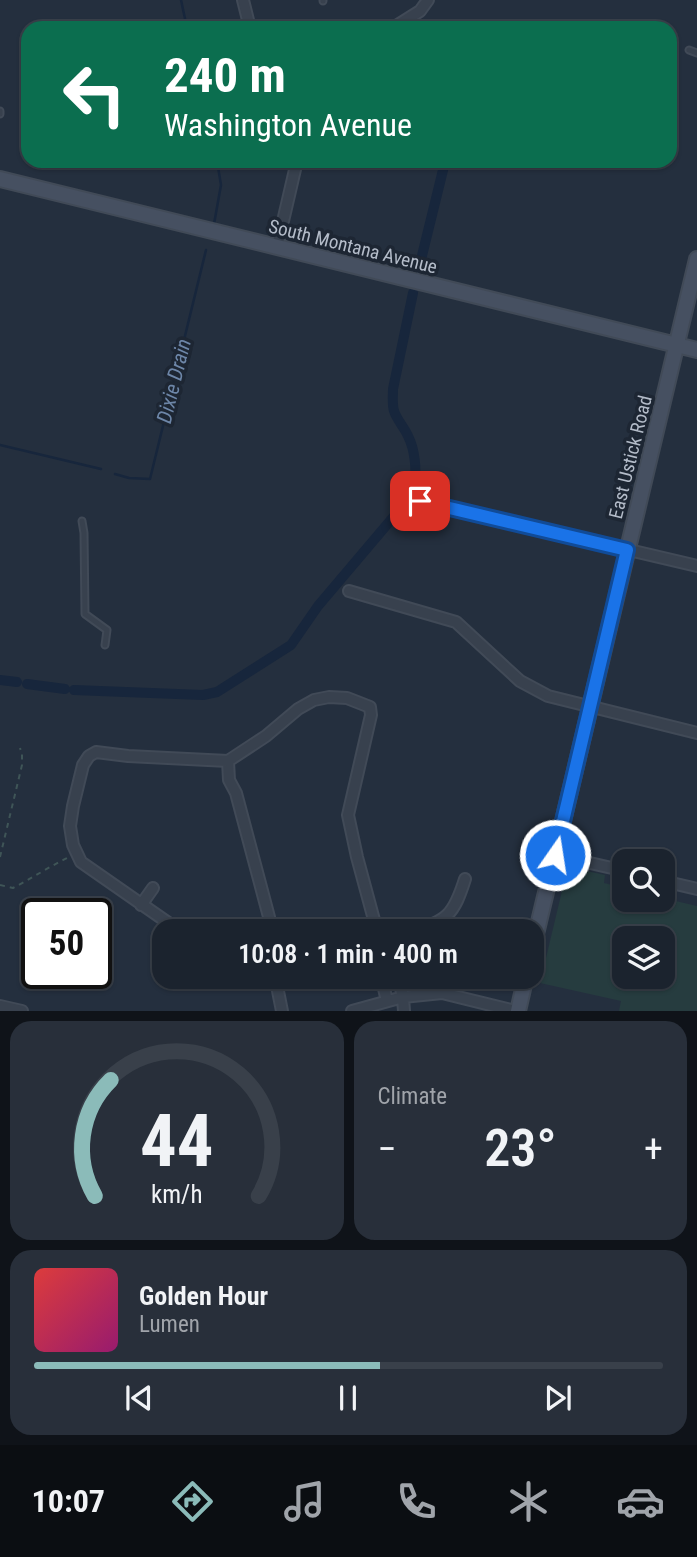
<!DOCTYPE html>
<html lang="en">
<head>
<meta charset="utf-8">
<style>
  :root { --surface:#1b232e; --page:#282f3a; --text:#f1f3f6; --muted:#a0a4aa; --line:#39404a; --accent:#8bbbb9 }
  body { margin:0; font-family:"Roboto Condensed",sans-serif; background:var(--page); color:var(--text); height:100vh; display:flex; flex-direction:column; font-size:26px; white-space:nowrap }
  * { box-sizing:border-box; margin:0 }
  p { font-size:23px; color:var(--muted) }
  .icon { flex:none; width:38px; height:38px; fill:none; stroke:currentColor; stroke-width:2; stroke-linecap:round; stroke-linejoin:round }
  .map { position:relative; height:1011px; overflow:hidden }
  .panel { display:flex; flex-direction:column; gap:10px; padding:10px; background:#0f1319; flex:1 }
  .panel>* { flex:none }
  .banner { position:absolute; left:21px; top:21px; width:656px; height:147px; border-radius:21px; box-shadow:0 2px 5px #0004,0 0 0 2px var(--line); background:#0b6e4f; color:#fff; overflow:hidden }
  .buttons { position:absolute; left:612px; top:849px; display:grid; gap:14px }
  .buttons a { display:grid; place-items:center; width:63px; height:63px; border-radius:14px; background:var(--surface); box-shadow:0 2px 5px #0004,0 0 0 2px var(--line); font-size:35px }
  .speed { position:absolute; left:21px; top:898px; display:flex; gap:14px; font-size:35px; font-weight:700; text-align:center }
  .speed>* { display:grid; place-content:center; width:91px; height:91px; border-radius:50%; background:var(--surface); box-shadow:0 2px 5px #0004,0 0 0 2px var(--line); line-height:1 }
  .speed .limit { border:4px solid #111; border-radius:10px; background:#fff; color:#111 }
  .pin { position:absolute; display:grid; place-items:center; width:60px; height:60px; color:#fff; margin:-30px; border-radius:14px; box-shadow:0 4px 10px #0006 }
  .me { position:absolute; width:77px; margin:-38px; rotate:13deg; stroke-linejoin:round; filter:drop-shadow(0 0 5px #0008) }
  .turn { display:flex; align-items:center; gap:24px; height:147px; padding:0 28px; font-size:32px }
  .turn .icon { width:91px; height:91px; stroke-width:2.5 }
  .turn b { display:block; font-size:49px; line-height:60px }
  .big { font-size:52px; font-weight:600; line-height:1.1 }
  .panel .widget { flex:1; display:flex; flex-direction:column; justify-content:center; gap:10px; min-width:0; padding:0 24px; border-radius:21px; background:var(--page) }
  .panel .dial { align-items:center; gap:0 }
  .dial svg { height:182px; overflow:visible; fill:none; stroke:var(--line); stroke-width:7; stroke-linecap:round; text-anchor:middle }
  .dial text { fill:var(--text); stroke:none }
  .song { display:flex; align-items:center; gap:21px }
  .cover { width:84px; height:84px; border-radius:10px; background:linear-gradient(135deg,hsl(0 70% 55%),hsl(320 70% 35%)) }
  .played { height:7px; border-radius:4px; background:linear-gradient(90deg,var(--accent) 55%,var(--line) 55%) }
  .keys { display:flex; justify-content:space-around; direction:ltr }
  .heat { display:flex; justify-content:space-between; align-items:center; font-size:38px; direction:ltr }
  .panel .tiles { flex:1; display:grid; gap:10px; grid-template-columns:1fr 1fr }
  .widget:last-child { grid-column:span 2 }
  .trip { position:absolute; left:152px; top:919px; width:392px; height:70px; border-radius:21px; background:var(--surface); box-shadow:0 2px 5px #0004,0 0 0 2px var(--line); font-weight:600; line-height:70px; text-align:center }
  .dock { display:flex; height:112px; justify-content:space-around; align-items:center; background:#0b0e12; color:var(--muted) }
  .dock .icon { width:49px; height:49px }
  .dock .active { color:var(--accent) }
  .dock b { font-size:32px; color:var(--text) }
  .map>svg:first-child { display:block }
</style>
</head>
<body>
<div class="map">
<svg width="697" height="1011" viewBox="0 0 697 1011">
  <rect width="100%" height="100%" fill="#242f3e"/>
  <path fill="#263c3f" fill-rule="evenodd" d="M573 868 605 875 604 883 625 888V900H663V898L697 906V1011H619L621 1001 540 983 566 874ZM625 938H663V976H625Z"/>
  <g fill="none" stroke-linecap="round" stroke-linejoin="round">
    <path stroke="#17263c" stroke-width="2.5" d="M181 0 187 28
      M214 224 221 185 217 161
      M0 445 101 469
      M115 474 129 478 150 479 206 250"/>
    <path stroke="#17263c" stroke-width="10" d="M418 272 444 166
      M413 293 393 389C393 396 392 404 394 411 397 420 404 427 408 436 415 450 417 470 414 485
      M0 680 17 682
      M27 684 65 689
      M74 690 203 695 217 692 291 645 318 606 401 508"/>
    <g stroke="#414a57" stroke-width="9">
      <path id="lane" d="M323 0V1
        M689 50 697 53
        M0 111V114
        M82 521 84 533 85 614 107 630 105 645"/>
    </g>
    <g stroke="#414a57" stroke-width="14">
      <path id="street" d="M243 0 250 28
        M393 28 420 11 428 0
        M277 247 297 161
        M420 501 697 566
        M349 591 456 622 520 681 548 696 697 733
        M228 761 229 780 236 793 269 917 270 931
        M555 855 625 871
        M663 881 697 889
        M141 905 153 888
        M180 931 81 862 73 845 70 826 73 806 83 765 89 756 96 752 128 756 228 761 266 736 298 709 314 700 329 697 347 698 370 707 371 715 348 815 357 857 377 931
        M411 931C447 922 454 914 465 879
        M275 976 282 1011
        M381 976 387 1001
        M398 976 403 997 404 1011
        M0 1006 22 1011
        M352 1011 403 997 442 993 515 1011"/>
    </g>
    <g stroke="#414a57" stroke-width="18">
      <path id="secondary" d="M0 179 697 350
        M532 951 697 259
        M518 1011 526 976"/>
    </g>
    <path stroke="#3f5557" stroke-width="2" stroke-dasharray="5 5" stroke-linecap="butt" d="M0 857 22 765V754L20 748
      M0 885 13 888C32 878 49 867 67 858"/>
    <use href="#lane" stroke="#38414e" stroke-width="5"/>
    <use href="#street" stroke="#38414e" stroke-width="10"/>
    <use href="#secondary" stroke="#465061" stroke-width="14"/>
  </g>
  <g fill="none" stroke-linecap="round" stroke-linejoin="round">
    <g stroke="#114b97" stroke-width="18">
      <path id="route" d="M420 501 627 550 555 855"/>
    </g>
    <use href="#route" stroke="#1a73e8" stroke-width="12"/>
  </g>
  <g text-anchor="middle" stroke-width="7" stroke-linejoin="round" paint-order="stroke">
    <g font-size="19" fill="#b4bcc9" stroke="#1d2633">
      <text transform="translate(353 246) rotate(14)" y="7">South Montana Avenue</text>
      <text transform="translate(630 457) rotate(-76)" y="7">East Ustick Road</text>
    </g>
    <g font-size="21" font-style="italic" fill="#6d86a8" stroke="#1d2633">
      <text transform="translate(174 381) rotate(-76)" y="7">Dixie Drain</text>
    </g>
  </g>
</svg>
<div class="buttons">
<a><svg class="icon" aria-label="search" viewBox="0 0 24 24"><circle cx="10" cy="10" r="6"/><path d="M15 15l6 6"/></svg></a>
<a><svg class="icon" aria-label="layers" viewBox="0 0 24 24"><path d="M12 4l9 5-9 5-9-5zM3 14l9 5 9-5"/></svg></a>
</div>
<div class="speed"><div class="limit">50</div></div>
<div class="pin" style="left:420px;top:501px;background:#d93025"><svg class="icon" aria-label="arrive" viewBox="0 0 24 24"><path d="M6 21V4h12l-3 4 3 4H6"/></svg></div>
<svg class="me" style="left:555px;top:855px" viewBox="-20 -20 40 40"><circle r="17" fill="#1a73e8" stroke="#fff" stroke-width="3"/><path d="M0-11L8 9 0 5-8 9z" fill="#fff"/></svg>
<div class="trip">10:08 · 1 min · 400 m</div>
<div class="banner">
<div class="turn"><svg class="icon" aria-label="left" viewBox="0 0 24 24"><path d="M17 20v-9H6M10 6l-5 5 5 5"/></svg><div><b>240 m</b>Washington Avenue</div></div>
</div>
</div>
<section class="panel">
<div class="tiles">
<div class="widget dial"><svg viewBox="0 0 100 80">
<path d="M14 69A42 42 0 1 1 86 69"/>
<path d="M14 69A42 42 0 0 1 21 18" stroke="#8bbbb9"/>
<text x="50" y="56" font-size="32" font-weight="700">44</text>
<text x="50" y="72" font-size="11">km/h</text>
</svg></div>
<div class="widget"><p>Climate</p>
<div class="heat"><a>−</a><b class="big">23°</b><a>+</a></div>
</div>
<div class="widget">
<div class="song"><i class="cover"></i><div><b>Golden Hour</b><p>Lumen</p></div></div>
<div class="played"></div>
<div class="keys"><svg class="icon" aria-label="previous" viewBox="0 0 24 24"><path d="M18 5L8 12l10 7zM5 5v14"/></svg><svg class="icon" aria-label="pause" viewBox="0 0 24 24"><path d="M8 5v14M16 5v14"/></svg><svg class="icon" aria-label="next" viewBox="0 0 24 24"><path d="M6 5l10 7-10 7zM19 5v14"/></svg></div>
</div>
</div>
</section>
<nav class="dock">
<b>10:07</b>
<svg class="icon active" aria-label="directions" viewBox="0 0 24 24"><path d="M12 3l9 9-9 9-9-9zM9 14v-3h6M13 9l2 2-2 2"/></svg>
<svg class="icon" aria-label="music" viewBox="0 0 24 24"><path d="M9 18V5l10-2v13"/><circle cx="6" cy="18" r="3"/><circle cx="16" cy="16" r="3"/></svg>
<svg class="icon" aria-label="phone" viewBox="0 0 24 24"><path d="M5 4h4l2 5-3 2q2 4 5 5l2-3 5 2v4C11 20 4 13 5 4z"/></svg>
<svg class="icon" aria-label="climate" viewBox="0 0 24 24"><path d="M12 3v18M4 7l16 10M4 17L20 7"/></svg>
<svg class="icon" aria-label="car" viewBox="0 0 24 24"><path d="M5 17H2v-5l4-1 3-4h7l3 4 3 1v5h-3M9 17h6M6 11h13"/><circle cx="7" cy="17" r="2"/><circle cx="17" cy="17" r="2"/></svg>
</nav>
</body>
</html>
